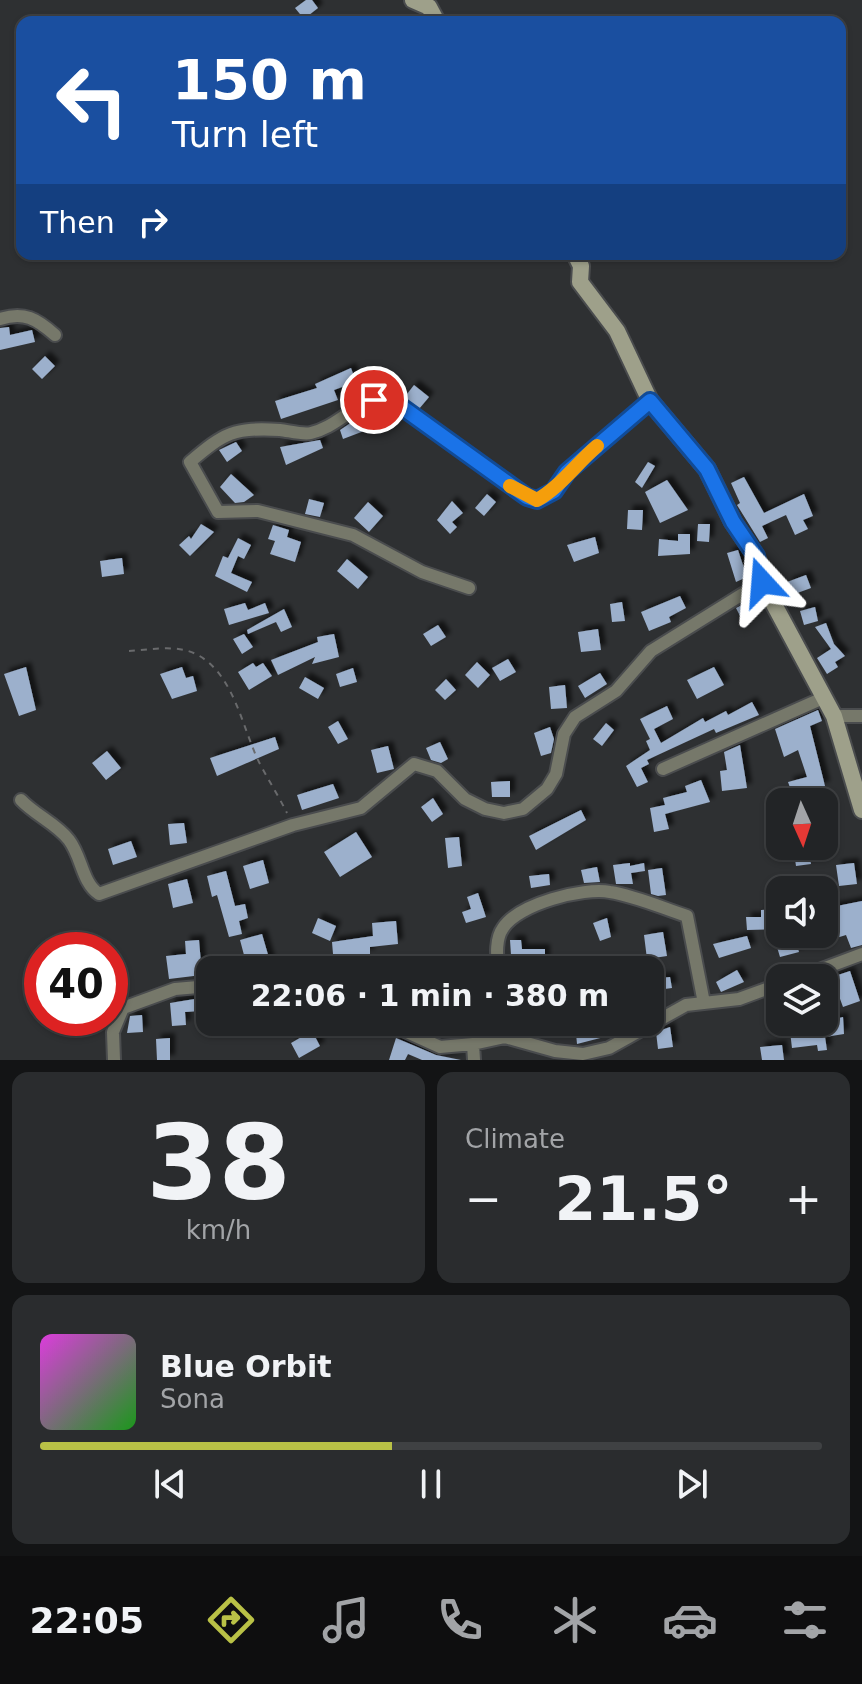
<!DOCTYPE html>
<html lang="en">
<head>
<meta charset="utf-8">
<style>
  :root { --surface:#222426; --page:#2a2c2e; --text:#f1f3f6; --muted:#a2a4a7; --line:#3f4143; --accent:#b9c146 }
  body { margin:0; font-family:"DejaVu Sans",sans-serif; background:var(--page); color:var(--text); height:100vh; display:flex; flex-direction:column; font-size:30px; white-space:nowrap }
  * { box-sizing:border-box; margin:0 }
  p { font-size:26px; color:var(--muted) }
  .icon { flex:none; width:44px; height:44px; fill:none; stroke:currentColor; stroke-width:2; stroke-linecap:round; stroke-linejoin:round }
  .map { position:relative; height:1060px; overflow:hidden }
  .side { display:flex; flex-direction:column; gap:12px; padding:12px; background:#131415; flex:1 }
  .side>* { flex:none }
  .hud { position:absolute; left:16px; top:16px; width:830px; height:244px; border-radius:16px; box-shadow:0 2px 6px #0004,0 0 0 2px var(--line); background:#1a4fa0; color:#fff; overflow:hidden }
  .needle { width:52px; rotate:177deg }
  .buttons { position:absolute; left:766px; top:788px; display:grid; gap:16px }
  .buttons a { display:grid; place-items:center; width:72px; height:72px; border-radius:16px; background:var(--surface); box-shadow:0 2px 6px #0004,0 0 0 2px var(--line); font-size:40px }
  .speed { position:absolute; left:24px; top:932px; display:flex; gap:16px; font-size:40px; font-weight:700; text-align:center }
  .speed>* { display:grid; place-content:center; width:104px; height:104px; border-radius:50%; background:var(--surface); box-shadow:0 2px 6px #0004,0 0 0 2px var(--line); line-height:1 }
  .speed .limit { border:12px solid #d22; background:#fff; color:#111 }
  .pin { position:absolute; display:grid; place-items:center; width:68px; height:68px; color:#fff; margin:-34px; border:4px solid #fff; border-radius:50%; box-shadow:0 2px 8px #0007 }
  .me { position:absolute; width:88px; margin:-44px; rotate:341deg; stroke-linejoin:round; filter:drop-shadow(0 0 6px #0008) }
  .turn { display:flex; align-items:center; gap:28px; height:168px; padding:0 24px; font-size:36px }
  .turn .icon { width:104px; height:104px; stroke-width:2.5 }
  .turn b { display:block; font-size:56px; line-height:68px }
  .then { display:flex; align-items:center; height:76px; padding:0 24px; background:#0003; gap:16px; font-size:30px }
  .big { font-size:60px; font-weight:700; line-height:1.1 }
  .side .card { flex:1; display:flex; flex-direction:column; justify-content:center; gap:12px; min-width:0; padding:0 28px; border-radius:16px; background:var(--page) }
  .side .dial { align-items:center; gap:0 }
  .dial b { font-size:104px; line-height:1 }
  .song { display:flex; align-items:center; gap:24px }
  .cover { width:96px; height:96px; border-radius:12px; background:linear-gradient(135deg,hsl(300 70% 55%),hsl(120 70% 35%)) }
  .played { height:8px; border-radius:4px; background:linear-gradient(90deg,var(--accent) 45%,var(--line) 45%) }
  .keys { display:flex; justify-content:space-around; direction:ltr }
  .heat { display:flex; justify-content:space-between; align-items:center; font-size:44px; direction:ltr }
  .side .tiles { flex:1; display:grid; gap:12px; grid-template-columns:1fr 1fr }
  .card:last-child { grid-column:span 2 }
  .trip { position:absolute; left:196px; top:956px; width:468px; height:80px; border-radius:16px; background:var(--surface); box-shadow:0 2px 6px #0004,0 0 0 2px var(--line); font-weight:700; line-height:80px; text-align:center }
  .dock { display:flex; height:128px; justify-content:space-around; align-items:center; background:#0e0e0f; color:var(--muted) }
  .dock .icon { width:56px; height:56px }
  .dock .active { color:var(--accent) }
  .dock b { font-size:36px; color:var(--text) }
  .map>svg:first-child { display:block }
</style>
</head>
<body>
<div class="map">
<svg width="862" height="1060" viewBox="0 0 862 1060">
  <defs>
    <filter id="shadow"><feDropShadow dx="5" dy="-5" stdDeviation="2" flood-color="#0009"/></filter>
  </defs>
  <rect width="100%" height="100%" fill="#2e3032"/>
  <path fill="#9cb0cc" filter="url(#shadow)" d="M306 0H312L318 8 304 19 295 8Z
    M9 327 10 335 32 330 35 342 0 350V328Z
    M45 356 55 366 42 379 32 369Z
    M351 368 356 382 334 390 338 400 281 419 275 401 317 388 315 384Z
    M414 385 429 397 419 409 404 398Z
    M381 410 385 423 343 439 340 430 361 416Z
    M320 440 323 448 286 465 280 447Z
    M236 442 242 451 227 462 219 450Z
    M648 462 655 466 642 488 635 482Z
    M231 474 254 495 244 502 235 503 220 487Z
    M744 477 764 513 804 494 813 516 803 520 808 529 795 535 786 515 762 526 768 538 760 542 737 505 740 503 731 483Z
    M667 480 688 510 660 523 645 492Z
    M487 494 496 502 484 516 475 508Z
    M309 499 324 503 320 517 305 514Z
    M452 501 463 513 452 522 457 527 450 534 437 520Z
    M368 502 383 516 369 532 354 518Z
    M628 510H643L642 530 627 529Z
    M201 524 214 532 190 556 179 545 189 536 191 539Z
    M698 524H710L709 542 697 541Z
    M273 525 289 530 287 537 301 542 295 562 270 554 275 541 268 539Z
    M678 534H690V554L658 556 659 539 678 541Z
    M595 537 599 553 574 562 567 545Z
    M238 538 251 545 244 559 238 556 231 573 252 582 247 592 215 576 223 556 228 558Z
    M738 550 747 577 736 582 727 553Z
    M122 558 124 574 102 577 100 561Z
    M347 559 368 577 358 589 337 571Z
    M806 575 811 588 792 595 787 582Z
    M680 596 686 608 669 617 671 622 649 631 641 612Z
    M758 597 762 604 740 616 736 608Z
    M622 602 625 621 612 622 610 604Z
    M245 603 248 610 265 603 269 613 229 625 224 609Z
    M815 607 818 621 804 625 800 611Z
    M284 609 292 627 281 632 276 622 248 634 247 630Z
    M826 623 834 644 845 656 835 662 838 667 827 674 817 658 831 649 815 627Z
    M438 625 446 637 431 646 423 634Z
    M598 629 601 650 581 652 578 632Z
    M244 634 253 647 242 654 233 639Z
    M334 634 339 657 312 664 315 657 278 675 271 660 318 642 317 637Z
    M508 659 516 672 500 681 492 668Z
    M477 662 490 675 478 688 465 675Z
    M253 663 256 667 263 663 272 676 249 690 238 672Z
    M26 667 36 710 19 716 4 674Z
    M182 667 186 678 193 676 197 691 172 699 160 674Z
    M714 667 724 685 697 699 687 680Z
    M353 668 357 682 340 687 336 674Z
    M600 673 607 684 585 698 578 686Z
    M305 677 324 688 318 699 299 688Z
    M446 679 456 690 445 700 435 690Z
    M565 685 567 708 551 709 549 687Z
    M752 702 759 715 716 733 714 729 647 760 649 764 641 768 648 782 637 787 626 766 650 750 646 741 650 739 640 719 667 706 673 719 654 729 661 743 703 718 705 722 726 711 728 715Z
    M818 710 822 721 810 726 825 786 793 796 788 782 807 777 798 750 784 757 775 729Z
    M338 721 348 739 338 744 328 727Z
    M606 723 614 730 602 746 593 739Z
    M550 727 554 739 551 753 541 756 534 733Z
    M275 737 279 749 217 776 210 758Z
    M440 742 448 759 441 763 431 760 426 748Z
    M740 745 747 788 722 791 720 771 727 770 724 752Z
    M388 746 394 769 377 773 371 750Z
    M107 751 121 768 106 780 92 763Z
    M701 780 710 802 665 814 669 829 654 832 650 808 665 805 663 798 687 792 685 786Z
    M510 781V797H492L491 782Z
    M333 784 339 798 302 810 297 795Z
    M433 798 443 814 432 822 421 807Z
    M581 810 586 820 536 850 529 836Z
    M184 823 187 843 170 845 168 824Z
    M356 832 372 857 340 877 324 852Z
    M459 837 462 866 448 868 445 838Z
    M131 841 137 857 113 865 108 849Z
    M793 846H808L811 864 796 866Z
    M263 860 269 883 250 889 243 866Z
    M630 863V866L644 863 645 871 631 873 633 884H616L613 865Z
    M854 863 857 884 839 886 836 865Z
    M597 867 600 882 584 883 581 870Z
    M662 868 666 895 658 896 651 894 648 870Z
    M226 871 235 906 245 904 248 918 239 921 242 934 229 937 217 895 212 897 207 876Z
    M549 874 550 885 531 888 529 876Z
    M187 879 193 903 173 908 168 884Z
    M478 893 486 917 466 923 462 912 471 909 467 897Z
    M862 901V945L851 948 846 935 833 939 829 926 836 924 832 907Z
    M780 909V929L747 930 746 917H761V910Z
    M318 918 336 926 330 941 312 933Z
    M607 918 611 937 600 941 593 923Z
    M396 921 398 944 370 947V954L351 955 352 965 334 966 332 942 373 936 372 923Z
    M663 932 667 956 647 959 644 935Z
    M262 934 271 965 248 970 240 940Z
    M794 934 799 952 780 957 777 947 785 943 782 937Z
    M747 936 751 948 719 958 713 944Z
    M199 940 202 975 169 979 166 956 186 954 185 941Z
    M510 940H521L522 949H545V970H512Z
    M737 970 744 982 721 992 716 982Z
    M850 971 860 1001 843 1007 832 977Z
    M670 977 672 988 650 991V979Z
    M201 998 202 1011 185 1012 186 1025 172 1026 170 1003Z
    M142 1015 143 1032 127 1033 130 1016Z
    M843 1017 844 1034 825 1037 827 1050 818 1051 817 1045 792 1048 789 1023 824 1022Z
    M442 1022H466V1032L442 1033Z
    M607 1022 612 1035 577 1044 575 1023Z
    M670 1027 673 1047 658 1049 656 1032Z
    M312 1031 320 1046 299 1058 291 1043Z
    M170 1038V1060H157L156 1039Z
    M396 1038 436 1055 461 1060H422L408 1054 405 1060H389Z
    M782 1045 784 1060H762L760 1047Z"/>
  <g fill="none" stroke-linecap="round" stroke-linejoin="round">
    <g stroke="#4a4c4e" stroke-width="16">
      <path id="street" d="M0 319C24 311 37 319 55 335
        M469 588 422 572 353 535 258 511 218 512 190 462C224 433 234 427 280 430 289 431 303 435 311 433 343 425 351 400 392 400L527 497 537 500 554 491 567 472 650 401
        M834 716H862
        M663 769 823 698
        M21 800C35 815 57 824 69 840 82 857 82 883 99 894L293 825 361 808 414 764 437 771 465 799 485 809 504 813 523 809 547 789 556 774 564 734 575 717 616 691 651 651 762 582
        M498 970C497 957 495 939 503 928 518 904 583 887 610 892 636 896 662 908 687 916L704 1003
        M798 978 862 954
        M385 1022 440 1047 473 1044
        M505 1037 555 1051 583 1054 609 1048 686 1005 739 999 780 984
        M114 1060 113 1032 123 1008 175 989 210 986
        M474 1060 473 1044 505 1037 503 1022"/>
    </g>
    <g stroke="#4a4c4e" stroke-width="20">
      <path id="secondary" d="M413 0 429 7 437 22
        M575 254 581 266 580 282 617 331 650 401 707 469 733 522 756 556 762 582 834 716 862 810"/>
    </g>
    <path stroke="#696a6c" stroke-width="2" stroke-dasharray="6 6" stroke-linecap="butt" d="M129 651C150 650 175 644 196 654 235 674 242 729 260 764 269 781 279 797 287 813"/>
    <use href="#street" stroke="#76786a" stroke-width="12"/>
    <use href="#secondary" stroke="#9ea08a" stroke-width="16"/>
  </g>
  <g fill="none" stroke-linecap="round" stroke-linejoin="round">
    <g stroke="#114b97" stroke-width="20">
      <path id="route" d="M374 400H392L527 497 537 500 554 491 567 472 650 401 707 469 733 522 756 556 762 582"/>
    </g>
    <use href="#route" stroke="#1a73e8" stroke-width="14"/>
    <path stroke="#f59e0b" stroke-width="14" d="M510 486 537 500C560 487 576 464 597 446"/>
  </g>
</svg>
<div class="buttons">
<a><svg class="needle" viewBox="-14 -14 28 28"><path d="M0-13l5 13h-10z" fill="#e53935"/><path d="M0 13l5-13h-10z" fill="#a2a4a7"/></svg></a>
<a><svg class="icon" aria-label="sound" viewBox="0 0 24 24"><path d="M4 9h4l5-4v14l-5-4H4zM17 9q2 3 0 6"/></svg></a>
<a><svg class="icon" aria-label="layers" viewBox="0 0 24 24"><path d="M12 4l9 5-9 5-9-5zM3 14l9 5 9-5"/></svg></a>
</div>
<div class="speed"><div class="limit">40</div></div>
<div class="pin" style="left:374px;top:400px;background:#d93025"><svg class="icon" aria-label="arrive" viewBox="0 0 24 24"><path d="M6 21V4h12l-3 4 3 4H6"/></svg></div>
<svg class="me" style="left:762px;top:582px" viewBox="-20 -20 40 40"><path d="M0-17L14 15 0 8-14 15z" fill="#1a73e8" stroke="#fff" stroke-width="4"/></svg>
<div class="trip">22:06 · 1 min · 380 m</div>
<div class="hud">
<div class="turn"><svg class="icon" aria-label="left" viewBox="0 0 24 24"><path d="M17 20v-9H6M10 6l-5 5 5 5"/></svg><div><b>150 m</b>Turn left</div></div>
<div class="then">Then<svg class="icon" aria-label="right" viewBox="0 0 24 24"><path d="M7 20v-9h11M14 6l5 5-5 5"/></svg></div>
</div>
</div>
<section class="side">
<div class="tiles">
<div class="card dial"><b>38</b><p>km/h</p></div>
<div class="card"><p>Climate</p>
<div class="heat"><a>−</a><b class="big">21.5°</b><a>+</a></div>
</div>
<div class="card">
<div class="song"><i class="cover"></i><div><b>Blue Orbit</b><p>Sona</p></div></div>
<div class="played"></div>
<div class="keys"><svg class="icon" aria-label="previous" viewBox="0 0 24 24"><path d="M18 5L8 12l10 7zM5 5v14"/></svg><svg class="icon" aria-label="pause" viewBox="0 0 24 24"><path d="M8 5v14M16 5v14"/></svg><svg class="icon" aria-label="next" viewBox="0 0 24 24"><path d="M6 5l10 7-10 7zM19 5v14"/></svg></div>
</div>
</div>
</section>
<nav class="dock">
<b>22:05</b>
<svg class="icon active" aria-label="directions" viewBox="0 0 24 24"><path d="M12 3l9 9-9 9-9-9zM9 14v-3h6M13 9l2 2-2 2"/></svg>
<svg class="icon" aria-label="music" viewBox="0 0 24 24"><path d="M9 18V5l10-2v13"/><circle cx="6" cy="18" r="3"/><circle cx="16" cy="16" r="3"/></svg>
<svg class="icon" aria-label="phone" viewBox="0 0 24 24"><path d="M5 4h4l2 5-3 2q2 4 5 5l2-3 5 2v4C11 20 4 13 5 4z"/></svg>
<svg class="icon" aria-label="climate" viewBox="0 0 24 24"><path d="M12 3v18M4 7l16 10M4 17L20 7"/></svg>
<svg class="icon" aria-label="car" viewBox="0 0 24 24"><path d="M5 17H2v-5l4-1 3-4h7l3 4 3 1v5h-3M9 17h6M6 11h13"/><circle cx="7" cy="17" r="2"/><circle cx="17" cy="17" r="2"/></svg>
<svg class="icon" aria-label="filters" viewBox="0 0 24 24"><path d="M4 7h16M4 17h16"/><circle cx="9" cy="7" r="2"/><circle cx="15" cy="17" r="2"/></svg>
</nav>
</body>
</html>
